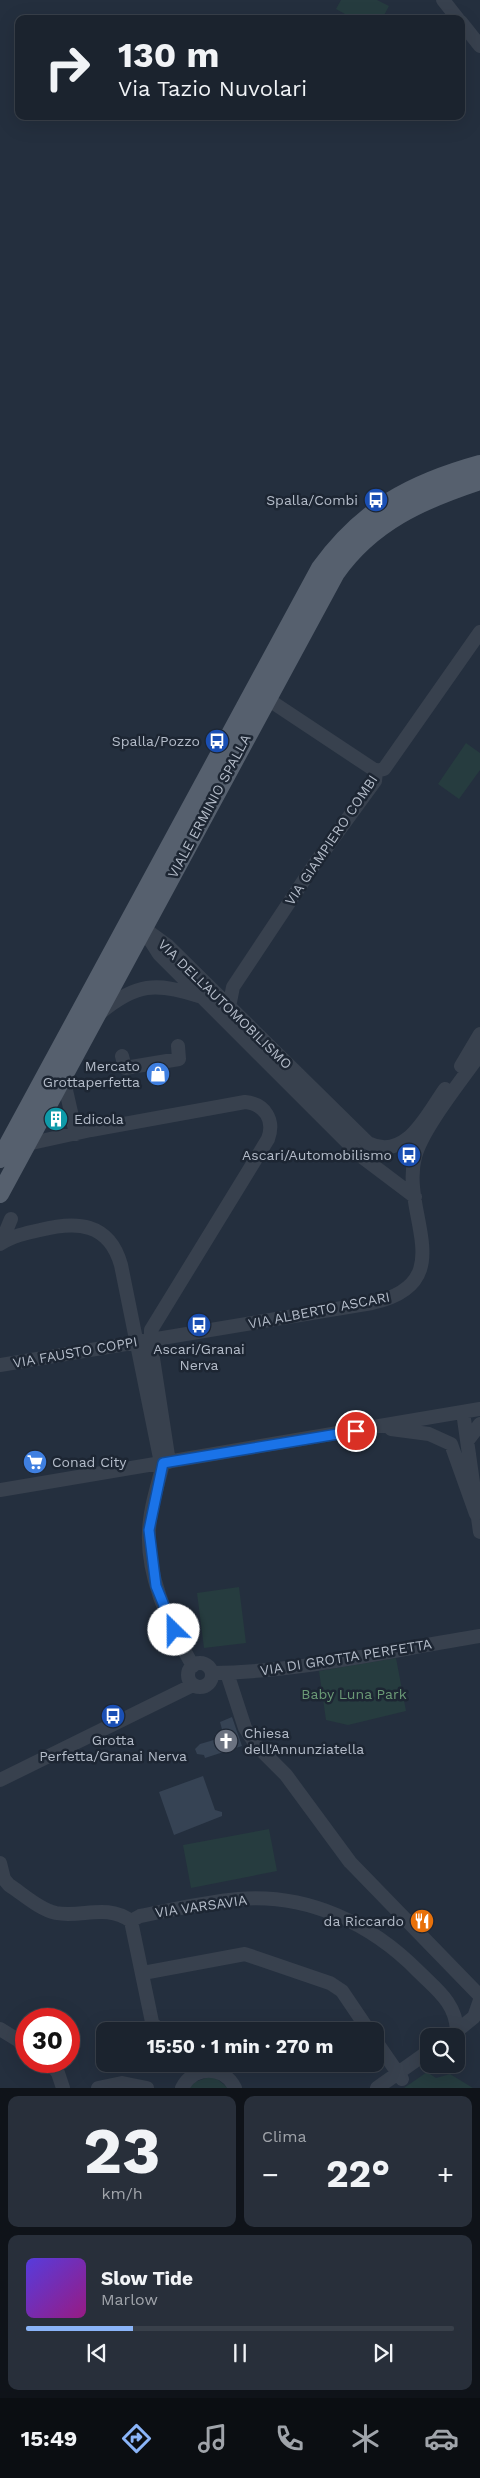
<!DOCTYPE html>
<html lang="it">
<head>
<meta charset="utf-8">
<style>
  :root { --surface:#1b232e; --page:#282f3a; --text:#f1f3f6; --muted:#a0a4aa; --line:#39404a; --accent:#8ab4f8 }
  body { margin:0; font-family:"Work Sans",sans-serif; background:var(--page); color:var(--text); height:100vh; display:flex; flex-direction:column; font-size:19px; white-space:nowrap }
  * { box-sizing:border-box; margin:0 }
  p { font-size:16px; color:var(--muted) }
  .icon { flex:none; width:28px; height:28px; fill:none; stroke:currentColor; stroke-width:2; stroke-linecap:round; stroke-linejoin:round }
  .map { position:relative; height:2088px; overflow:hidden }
  .sheet { display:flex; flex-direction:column; gap:8px; padding:8px; background:#0f1319; flex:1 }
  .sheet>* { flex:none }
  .top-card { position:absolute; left:15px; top:15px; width:450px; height:105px; border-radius:10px; box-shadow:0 5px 20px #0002,0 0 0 1px var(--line); background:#1b232e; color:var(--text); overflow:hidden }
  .fabs { position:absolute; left:420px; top:2028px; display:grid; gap:10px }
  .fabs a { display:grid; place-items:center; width:45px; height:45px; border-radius:10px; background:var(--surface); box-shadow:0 5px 20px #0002,0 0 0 1px var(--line); font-size:25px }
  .speed { position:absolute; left:15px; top:2008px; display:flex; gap:10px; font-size:25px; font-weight:700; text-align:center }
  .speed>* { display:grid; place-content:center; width:65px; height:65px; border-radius:50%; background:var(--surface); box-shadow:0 5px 20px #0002,0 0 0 1px var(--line); line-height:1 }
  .speed .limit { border:8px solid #d22; background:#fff; color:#111 }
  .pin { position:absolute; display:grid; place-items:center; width:42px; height:42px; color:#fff; margin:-21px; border:2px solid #fff; border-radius:50%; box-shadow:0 1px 5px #0007 }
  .me { position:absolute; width:55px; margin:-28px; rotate:337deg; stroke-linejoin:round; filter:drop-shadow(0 0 4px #0008) }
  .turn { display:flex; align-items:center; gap:18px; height:105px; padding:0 20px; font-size:22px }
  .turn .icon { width:65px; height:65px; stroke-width:2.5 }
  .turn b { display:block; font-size:35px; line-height:42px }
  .big { font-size:38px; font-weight:700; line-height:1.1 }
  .sheet .tile { flex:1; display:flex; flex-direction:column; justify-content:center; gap:8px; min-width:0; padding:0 18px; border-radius:10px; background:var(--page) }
  .sheet .dial { align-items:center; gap:0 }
  .dial b { font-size:65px; line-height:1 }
  .song { display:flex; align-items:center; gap:15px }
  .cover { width:60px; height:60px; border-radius:8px; background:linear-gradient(135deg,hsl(250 70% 55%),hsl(310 70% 35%)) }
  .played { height:5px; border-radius:2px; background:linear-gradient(90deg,var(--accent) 25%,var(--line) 25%) }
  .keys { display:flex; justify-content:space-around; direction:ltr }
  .heat { display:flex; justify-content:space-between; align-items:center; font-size:28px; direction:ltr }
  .sheet .tiles { flex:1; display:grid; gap:8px; grid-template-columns:1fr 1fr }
  .tile:last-child { grid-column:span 2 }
  .trip { position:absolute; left:96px; top:2022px; width:288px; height:50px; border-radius:10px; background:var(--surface); box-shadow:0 5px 20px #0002,0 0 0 1px var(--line); font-weight:700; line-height:50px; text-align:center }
  .tabs { display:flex; height:80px; justify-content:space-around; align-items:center; background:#0b0e12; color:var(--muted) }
  .tabs .icon { width:35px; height:35px }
  .tabs .active { color:var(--accent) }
  .tabs b { font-size:22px; color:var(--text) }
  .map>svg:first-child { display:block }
</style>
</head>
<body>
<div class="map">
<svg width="480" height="2088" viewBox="0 0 480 2088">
  <rect width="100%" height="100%" fill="#242f3e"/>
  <path fill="#263c3f" d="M341 0H377L389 6 382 19H354L336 9Z
    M466 743 480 753V770L459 799 438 784Z
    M239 1587 246 1643 204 1648 197 1593Z
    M396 1658 406 1711 348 1725 326 1720 319 1671Z
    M269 1829 277 1871 191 1888 183 1845Z
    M427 2072 436 2078 450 2074 473 2088H404Z
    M209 2077 216 2078 228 2088H189L195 2082Z"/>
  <path fill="#364354" d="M232 1717 242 1746 205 1758 204 1755 197 1754 195 1749 200 1744 224 1737 220 1722Z
    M203 1776 215 1810 222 1812V1816L174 1835 159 1792Z"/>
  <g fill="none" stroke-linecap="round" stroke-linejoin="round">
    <path stroke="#38414e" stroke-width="14" d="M443 0 458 19
      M461 22 480 46
      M260 694 376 771
      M376 771 384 769 480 632
      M135 922 168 946 368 1143C406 1162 427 1114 445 1089
      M143 929 159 954 362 1157 415 1197
      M229 1007 233 987 316 862 375 781 376 771
      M100 1013C136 983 156 982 199 996
      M122 1056 125 1068 179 1059 178 1046
      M461 1066 480 1034
      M63 1077 76 1134
      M27 1144 91 1130 245 1102C265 1104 275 1120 268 1139L151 1330V1345L169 1462
      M1 1243 11 1219
      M0 1244C12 1236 26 1233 40 1230 76 1221 109 1222 121 1265L161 1463
      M0 1365 372 1303C463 1283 400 1213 415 1157 422 1129 462 1080 480 1054
      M463 1412 480 1532
      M391 1429 429 1434 451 1444 476 1514
      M468 1440 480 1424
      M163 1463C159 1482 152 1501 150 1520 143 1570 168 1624 193 1666
      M0 1490 480 1409
      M188 1675a12 12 0 1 1 24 0a12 12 0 1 1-24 0Z
      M212 1673C301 1672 392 1650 480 1636
      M227 1673 245 1728 256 1745 286 1775 350 1862 480 1996
      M0 1780 193 1685
      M0 1863 4 1879 9 1885C23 1894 39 1909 56 1913 82 1918 106 1903 131 1921L152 2022 159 2031
      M131 1921 140 1916C172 1910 205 1902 238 1899 307 1893 371 1923 419 1972 437 1990 456 2003 457 2031
      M143 1973 245 1954 330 1983 342 1991 369 2031
      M0 2029 26 2045
      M452 2035 474 2017 480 2000
      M375 2040 402 2079
      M49 2061 58 2073 63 2088
      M98 2088 122 2083 147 2088
      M182 2088C194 2065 224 2065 235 2088
      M377 2088 429 2051"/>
    <path stroke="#56606e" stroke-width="18" d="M0 1159 320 568C363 509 411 483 480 464
      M0 1194 336 573C372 522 422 500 480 481"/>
  </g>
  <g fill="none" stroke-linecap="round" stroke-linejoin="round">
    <g stroke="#114b97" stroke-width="12">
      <path id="route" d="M174 1630 156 1586 149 1530 163 1463 356 1431"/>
    </g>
    <use href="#route" stroke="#1a73e8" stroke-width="9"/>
  </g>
  <defs>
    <g id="bus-disc" transform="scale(1.25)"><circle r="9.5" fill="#1a4fb4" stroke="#1d2633"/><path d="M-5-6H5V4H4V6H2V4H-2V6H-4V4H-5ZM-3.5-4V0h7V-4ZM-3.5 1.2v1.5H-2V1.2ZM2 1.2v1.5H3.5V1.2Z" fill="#fff"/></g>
    <g id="shop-disc" transform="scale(1.25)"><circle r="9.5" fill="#3f7fe0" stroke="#1d2633"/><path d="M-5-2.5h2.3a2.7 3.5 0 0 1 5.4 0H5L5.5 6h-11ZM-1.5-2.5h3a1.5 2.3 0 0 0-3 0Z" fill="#fff"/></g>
    <g id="building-disc" transform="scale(1.25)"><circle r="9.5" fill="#0f9aa8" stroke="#1d2633"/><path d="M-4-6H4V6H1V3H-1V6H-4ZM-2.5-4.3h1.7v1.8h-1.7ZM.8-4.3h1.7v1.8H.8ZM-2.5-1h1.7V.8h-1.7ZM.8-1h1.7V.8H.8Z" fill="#fff"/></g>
    <g id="supermarket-disc" transform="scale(1.25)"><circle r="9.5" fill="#3f7fe0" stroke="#1d2633"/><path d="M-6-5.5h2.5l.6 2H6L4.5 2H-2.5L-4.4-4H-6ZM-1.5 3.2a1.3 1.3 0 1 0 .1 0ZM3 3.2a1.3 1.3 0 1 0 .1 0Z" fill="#fff"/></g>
    <g id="church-disc" transform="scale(1.25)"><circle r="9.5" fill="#6b7280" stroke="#1d2633"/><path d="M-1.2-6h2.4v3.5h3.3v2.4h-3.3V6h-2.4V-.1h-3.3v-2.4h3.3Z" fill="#fff"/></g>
    <g id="restaurant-disc" transform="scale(1.25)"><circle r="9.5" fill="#e8710a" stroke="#1d2633"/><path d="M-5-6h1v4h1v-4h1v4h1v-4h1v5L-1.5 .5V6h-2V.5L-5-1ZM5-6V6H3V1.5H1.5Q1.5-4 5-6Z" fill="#fff"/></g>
  </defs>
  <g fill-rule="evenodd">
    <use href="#bus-disc" x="376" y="500"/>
    <use href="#bus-disc" x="217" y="741"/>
    <use href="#shop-disc" x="158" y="1074"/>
    <use href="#building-disc" x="56" y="1119"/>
    <use href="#bus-disc" x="409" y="1155"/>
    <use href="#bus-disc" x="199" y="1325"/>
    <use href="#supermarket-disc" x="35" y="1462"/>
    <use href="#bus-disc" x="113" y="1716"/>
    <use href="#church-disc" x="226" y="1741"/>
    <use href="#restaurant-disc" x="422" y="1921"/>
  </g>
  <g text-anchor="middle" stroke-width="5" stroke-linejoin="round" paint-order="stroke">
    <g font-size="14" fill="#b4bcc9" stroke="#1d2633" text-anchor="end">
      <text x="358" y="505">Spalla/Combi</text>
      <text x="200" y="746">Spalla/Pozzo</text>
      <text x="140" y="1071">Mercato<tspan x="140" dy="16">Grottaperfetta</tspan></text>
      <text x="74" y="1124" text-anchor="start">Edicola</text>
      <text x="392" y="1160">Ascari/Automobilismo</text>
      <text x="199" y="1354" text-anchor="middle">Ascari/Granai<tspan x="199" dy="16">Nerva</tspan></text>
      <text x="52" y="1467" text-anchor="start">Conad City</text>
      <text x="244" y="1738" text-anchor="start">Chiesa<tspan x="244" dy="16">dell'Annunziatella</tspan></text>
      <text x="113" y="1745" text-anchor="middle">Grotta<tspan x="113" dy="16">Perfetta/Granai Nerva</tspan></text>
      <text x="404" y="1926">da Riccardo</text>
    </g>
    <g font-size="14" fill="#b4bcc9" stroke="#1d2633">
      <text transform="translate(209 806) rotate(-62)" y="5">VIALE ERMINIO SPALLA</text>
      <text transform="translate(331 840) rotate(-56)" y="5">VIA GIAMPIERO COMBI</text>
      <text transform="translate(225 1004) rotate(44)" y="5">VIA DELL'AUTOMOBILISMO</text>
      <text transform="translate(319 1310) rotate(-11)" y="5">VIA ALBERTO ASCARI</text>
      <text transform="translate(75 1352) rotate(-10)" y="5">VIA FAUSTO COPPI</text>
      <text transform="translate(346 1657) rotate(-9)" y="5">VIA DI GROTTA PERFETTA</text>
      <text transform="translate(201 1906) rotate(-8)" y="5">VIA VARSAVIA</text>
    </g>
    <g font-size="14" fill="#6b9a76" stroke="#1d2633">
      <text x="354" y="1699">Baby Luna Park</text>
    </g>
  </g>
</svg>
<div class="fabs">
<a><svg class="icon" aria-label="search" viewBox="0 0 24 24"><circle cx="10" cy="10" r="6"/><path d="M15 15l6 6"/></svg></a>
</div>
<div class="speed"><div class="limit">30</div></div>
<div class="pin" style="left:356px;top:1431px;background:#d93025"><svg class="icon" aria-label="arrive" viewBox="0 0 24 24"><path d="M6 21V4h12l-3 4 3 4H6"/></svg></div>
<svg class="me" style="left:174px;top:1630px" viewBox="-20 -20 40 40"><circle r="19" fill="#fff"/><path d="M0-13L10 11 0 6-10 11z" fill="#1a73e8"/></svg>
<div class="trip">15:50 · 1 min · 270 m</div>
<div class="top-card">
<div class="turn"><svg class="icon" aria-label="right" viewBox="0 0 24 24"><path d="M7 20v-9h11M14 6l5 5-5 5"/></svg><div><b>130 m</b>Via Tazio Nuvolari</div></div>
</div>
</div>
<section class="sheet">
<div class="tiles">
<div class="tile dial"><b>23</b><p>km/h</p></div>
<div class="tile"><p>Clima</p>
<div class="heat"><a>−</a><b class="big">22°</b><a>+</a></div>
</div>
<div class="tile">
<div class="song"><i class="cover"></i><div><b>Slow Tide</b><p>Marlow</p></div></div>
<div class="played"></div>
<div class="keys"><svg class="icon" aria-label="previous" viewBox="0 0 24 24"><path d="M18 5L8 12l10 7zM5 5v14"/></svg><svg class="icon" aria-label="pause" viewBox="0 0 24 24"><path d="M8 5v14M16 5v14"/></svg><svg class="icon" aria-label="next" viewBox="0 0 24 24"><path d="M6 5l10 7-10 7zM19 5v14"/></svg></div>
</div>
</div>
</section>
<nav class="tabs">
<b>15:49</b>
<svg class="icon active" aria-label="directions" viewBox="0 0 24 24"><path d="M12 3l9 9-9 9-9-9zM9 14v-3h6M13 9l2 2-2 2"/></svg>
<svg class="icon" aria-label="music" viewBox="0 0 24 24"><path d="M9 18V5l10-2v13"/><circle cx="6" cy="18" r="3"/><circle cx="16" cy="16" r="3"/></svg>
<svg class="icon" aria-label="phone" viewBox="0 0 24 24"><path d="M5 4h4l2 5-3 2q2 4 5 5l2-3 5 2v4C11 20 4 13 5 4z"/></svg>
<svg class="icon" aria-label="climate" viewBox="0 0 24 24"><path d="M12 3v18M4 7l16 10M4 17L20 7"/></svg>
<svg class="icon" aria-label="car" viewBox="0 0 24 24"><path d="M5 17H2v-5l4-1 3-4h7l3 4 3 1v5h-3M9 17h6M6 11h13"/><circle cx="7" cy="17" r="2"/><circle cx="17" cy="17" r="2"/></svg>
</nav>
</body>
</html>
